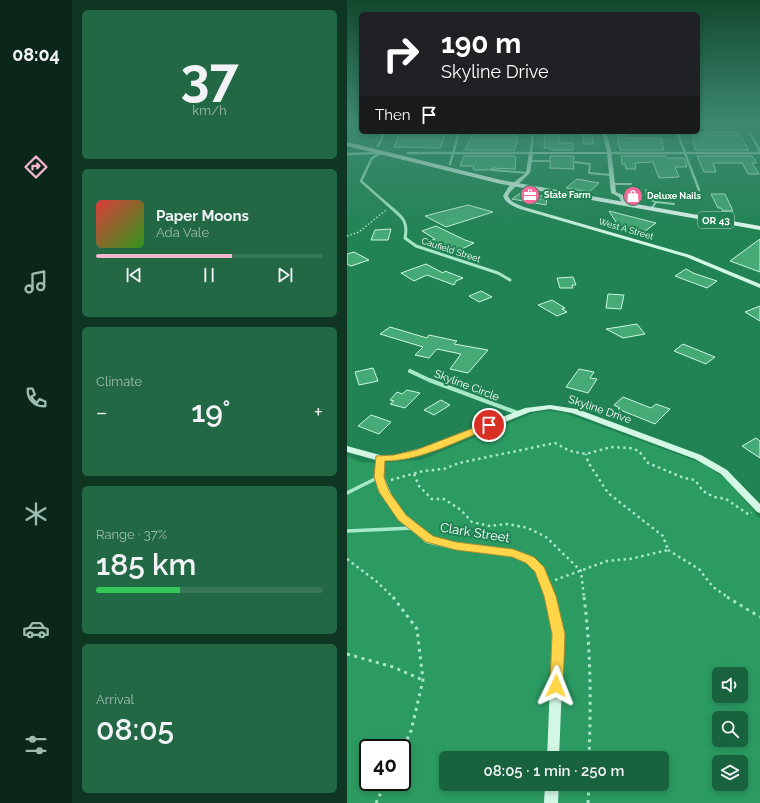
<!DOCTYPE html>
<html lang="en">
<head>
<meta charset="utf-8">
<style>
  :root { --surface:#19623e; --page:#226845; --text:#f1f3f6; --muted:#9fbcb0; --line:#377658; --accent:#f3b5cd }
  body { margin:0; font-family:Raleway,sans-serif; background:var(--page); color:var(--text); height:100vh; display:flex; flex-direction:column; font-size:15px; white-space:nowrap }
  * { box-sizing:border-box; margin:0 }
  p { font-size:13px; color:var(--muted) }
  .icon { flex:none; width:22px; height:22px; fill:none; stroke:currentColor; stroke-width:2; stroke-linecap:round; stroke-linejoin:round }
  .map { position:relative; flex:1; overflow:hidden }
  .panel { display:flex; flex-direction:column; gap:10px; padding:10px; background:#0e3622; width:275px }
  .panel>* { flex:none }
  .guide { position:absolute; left:12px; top:12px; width:341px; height:122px; border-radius:6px; box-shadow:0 2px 6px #0003; background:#202124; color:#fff; overflow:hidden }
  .buttons { position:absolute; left:365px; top:667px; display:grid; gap:8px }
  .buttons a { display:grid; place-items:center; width:36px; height:36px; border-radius:6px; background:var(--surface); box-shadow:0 2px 6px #0003; font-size:20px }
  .speed { position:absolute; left:12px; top:739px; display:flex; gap:8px; font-size:20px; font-weight:700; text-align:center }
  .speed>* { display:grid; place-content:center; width:52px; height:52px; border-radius:50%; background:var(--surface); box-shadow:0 2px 6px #0003; line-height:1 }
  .speed .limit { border:2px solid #111; border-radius:6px; background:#fff; color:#111 }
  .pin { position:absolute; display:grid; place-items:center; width:34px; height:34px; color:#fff; margin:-17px; border:2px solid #fff; border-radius:50%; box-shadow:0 1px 4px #0007 }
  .me { position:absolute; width:44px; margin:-22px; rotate:2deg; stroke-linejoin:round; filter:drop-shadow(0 0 3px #0008) }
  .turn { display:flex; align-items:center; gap:14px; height:84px; padding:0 16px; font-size:18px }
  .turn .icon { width:52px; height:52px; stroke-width:2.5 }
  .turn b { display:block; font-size:28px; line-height:34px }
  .then { display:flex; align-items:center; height:38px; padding:0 16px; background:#0003; gap:8px; font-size:15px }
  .big { font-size:30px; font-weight:600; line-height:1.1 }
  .panel .card { flex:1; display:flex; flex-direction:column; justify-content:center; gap:6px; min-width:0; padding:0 14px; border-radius:6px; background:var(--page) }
  .panel .dial { align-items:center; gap:0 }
  .dial b { font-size:52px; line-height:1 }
  .song { display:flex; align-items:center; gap:12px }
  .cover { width:48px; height:48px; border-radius:6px; background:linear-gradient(135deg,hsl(0 70% 55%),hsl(110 70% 35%)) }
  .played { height:4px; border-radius:2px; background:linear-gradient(90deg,var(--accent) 60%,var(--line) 60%) }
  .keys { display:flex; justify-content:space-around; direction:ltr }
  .heat { display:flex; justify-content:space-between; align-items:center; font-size:22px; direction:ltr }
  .charge { height:6px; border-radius:3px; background:linear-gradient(90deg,#34c759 37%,var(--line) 0) }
  .trip { position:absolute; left:92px; top:751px; width:230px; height:40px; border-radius:6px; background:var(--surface); box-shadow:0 2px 6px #0003; font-weight:600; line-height:40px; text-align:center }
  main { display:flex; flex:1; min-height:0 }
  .tab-bar { display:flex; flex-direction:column; width:72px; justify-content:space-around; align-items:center; background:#0a2719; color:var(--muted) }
  .tab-bar .icon { width:28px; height:28px }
  .tab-bar .selected { color:var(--accent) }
  .tab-bar b { font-size:18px; color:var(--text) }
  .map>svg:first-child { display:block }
</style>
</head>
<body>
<main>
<nav class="tab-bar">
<b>08:04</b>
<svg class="icon selected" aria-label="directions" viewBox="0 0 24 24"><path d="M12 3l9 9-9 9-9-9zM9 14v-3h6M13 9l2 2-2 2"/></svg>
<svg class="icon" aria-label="music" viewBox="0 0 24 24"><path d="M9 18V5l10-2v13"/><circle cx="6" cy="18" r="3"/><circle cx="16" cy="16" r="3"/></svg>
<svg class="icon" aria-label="phone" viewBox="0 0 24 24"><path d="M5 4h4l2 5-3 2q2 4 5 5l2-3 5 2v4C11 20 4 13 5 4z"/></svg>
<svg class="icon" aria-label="climate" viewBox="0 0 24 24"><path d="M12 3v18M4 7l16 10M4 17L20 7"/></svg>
<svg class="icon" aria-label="car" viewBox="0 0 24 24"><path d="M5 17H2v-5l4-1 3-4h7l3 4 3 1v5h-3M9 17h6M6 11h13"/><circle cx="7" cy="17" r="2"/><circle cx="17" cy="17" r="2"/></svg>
<svg class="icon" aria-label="filters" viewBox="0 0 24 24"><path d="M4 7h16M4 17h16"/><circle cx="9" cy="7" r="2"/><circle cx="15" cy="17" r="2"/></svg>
</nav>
<section class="panel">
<div class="card dial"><b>37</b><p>km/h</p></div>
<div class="card">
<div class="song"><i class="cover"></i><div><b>Paper Moons</b><p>Ada Vale</p></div></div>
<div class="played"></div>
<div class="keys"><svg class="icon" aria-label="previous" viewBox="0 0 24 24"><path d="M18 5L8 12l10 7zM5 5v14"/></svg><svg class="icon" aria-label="pause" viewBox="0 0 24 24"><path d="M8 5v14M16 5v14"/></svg><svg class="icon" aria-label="next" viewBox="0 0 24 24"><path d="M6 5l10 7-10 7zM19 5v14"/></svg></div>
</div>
<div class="card"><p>Climate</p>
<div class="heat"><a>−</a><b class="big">19°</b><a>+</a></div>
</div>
<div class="card"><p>Range · 37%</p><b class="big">185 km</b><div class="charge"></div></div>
<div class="card"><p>Arrival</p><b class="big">08:05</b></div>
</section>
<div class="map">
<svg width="413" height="803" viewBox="0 0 413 803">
  <rect width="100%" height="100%" fill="#218353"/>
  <path fill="#2b9b62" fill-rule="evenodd" d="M351 124H413V127L351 130Z
    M202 411 217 413 357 464 383 482 413 519V803H0V456L13 462 27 463 74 460 187 413ZM372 674H394V696H372ZM372 718H394V740H372ZM21 748H55V782H21ZM99 758H315V784H99ZM372 762H394V784H372Z"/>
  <path fill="#46aa77" stroke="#ccf6e1" d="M99 132 93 148 47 147 53 133Z
    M127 132 168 134 167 137H171L168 150H118Z
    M198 132H212V143H226V150H203V148H197Z
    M367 132H391L402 150H348L345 133Z
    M270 134H279L280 138H314L317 150H273Z
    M235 135H245L247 144H237Z
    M117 156H167L169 157 168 169 145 168 143 170H128L126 169 127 166H113Z
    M203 156H227L226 162 227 169 203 168Z
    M274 156H319L320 158H337L340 167H328L332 177 312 178 306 162 288 163 289 169H279L278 164H275Z
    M350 156H405L410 163H405L412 174H401L395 163H366L369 172H357Z
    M230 179 252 183 242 192 219 188Z
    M175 192 200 197 199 205 165 199Z
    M364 194H378L386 211H376L374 208H371Z
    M121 205 146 212 99 227 78 216Z
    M262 211 309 223 294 234 268 227 269 226 264 225 269 222Z
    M89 226 118 240 127 243 113 250 83 241 88 239 75 231Z
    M44 229 41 240H24L28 230Z
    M413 239V272L383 261Z
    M7 252 22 260 4 266 0 264V254Z
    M79 264 96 273 98 271 116 278 109 281 107 285 80 275 67 281 54 273Z
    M339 269 346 273 370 281 360 288 328 276Z
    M226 277 229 285H225L226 288H213L210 278Z
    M134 291 145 297 132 302 122 296Z
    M261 294 277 295 274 309 259 308Z
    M205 300 218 308 215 309 220 312 210 316 191 305Z
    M413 306V321L398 312Z
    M290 324 298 334 276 338 259 329Z
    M43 327 80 338 82 335 110 341 107 344 141 350 121 373 103 369 114 354 90 349 82 358 68 355 76 347 33 334Z
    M336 344 368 357 359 364 327 351Z
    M26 368 31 381 12 385 8 372Z
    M232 369 247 372 243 378 250 379 241 393 219 387Z
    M60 390 73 393 58 408 43 404 47 401 43 400 50 392 55 394Z
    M276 397 304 408 309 404 323 409 308 424 271 409 273 408 267 405Z
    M94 400 103 405 87 415 77 410Z
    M24 415 30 417 44 422 32 434 11 426Z
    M409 438 413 441V458L395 446Z"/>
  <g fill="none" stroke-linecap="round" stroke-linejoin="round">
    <path stroke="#a8e8c8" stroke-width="1" stroke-dasharray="1 2" stroke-linecap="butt" d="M406 126 413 125
      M202 168 227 169
      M186 201 185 202 189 203
      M187 204 200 197 192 200 196 197"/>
    <path stroke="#a8e8c8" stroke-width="1.5" stroke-dasharray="1.5 2" stroke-linecap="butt" d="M0 236 12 232 39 210"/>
    <path stroke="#a8e8c8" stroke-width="2.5" stroke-dasharray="2.5 3.5" stroke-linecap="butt" d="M67 474 72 486 85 499H97L114 510 125 522 143 526 160 524 181 528 199 537 234 571 237 598
      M44 480 76 471 97 469 112 463 208 443 223 451 239 454 264 447 283 448 292 451 301 463 337 478 348 480 356 491 367 497 379 499 401 514 405 513
      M321 550 352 569 366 587 382 598
      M0 559 29 581 47 598
      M208 580 260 561 283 559 321 550 316 536 261 493 241 462 239 454"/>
    <path stroke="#a8e8c8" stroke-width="3" stroke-dasharray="3 4.5" stroke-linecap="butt" d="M46 597 70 629 76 680 64 731 55 750
      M237 597C244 651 244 704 242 758
      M380 597 413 617
      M0 654 46 667 76 680
      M29 803 39 782
      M241 803 242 784"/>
    <path stroke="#a8e8c8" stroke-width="2" d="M183 161H202
      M228 162 243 164 242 173 264 175
      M145 170 181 173
      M266 184H284
      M299 190 300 198 309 202
      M304 209 309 202 327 204"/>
    <path stroke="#a8e8c8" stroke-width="3.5" d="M0 493 30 478
      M0 531 66 528"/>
    <path stroke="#a8e8c8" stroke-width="2.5" d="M402 131 413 151
      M330 132 352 190
      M31 146 38 132
      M34 153 25 158 14 181 41 205
      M61 153H184L186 133
      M261 153H413
      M0 154 32 153
      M103 164 112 132"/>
    <path stroke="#a8e8c8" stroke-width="3" d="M40 204C53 216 62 219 58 238L69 246 151 273 163 280"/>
    <path stroke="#a8e8c8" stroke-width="4" d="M63 371 82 380 171 413"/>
    <path fill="#d3f7e5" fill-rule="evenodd" d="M255 132H259L264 150 269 192 276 195 281 204 280 205H276L272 197 264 193 260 154H186L183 173 163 192 161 196C164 203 171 204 177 207L343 255 413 284V288L339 257 173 209C166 206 159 204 156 196L162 186 179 173 182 152H260Z
      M203 405 230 409 354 455 380 470 413 504V513L410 512 374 474 348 459 225 413 203 409 183 412 88 450 47 461H37V477L47 500 58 515 86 537 109 542 166 549 187 557 197 567 208 596 217 634 212 758H200L205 634 198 596 189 572 179 563 165 557 109 550 79 543 52 519 40 503 27 477 29 460 0 452V446L33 455H47L82 446 178 408Z
      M198 784H212L211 803H197Z"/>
    <path fill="#ebfef5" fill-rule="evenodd" d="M0 142 154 180 413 226V230L154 184 0 146Z"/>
  </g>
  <linearGradient id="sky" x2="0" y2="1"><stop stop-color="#12482e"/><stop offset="0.52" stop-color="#3d8871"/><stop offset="1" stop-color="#3d8871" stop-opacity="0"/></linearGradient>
  <rect width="413" height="237" fill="url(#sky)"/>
  <path fill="#ffd54a" stroke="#a68a30" d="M142 422 147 425 146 427C112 440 75 461 38 461L37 477 42 491 59 515 86 536 109 542 166 549 187 557 197 567 209 596 218 634 216 686 214 691 209 692 205 691 203 686 205 634 197 596 188 572 179 563 165 557 109 550 79 542 51 520 32 492 27 477 29 456 47 455 69 450Z"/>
  <defs>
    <g id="office-disc" transform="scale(1)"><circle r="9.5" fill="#f56a9a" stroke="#218353"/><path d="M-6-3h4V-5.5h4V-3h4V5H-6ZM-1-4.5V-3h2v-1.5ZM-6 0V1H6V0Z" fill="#fff"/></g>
    <g id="shop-disc" transform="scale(1)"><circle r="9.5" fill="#f56a9a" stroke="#218353"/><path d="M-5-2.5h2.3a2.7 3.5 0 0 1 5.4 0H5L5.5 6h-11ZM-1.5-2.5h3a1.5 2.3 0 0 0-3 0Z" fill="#fff"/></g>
  </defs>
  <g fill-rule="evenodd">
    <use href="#office-disc" x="183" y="195"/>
    <use href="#shop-disc" x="286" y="196"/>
  </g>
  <g text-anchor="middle" stroke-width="4" stroke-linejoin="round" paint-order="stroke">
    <g font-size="9" font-weight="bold" fill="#fff" stroke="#218353" text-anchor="start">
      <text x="197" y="198">State Farm</text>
      <text x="300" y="199">Deluxe Nails</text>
    </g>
    <g font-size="9" fill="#fff" stroke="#218353">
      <text transform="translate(279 229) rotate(16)" y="3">West A Street</text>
      <text transform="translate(104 250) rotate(18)" y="3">Caufield Street</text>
    </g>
    <rect fill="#218353" stroke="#bcdacb" stroke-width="1" x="351" y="212" width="36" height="16" rx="3"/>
    <g font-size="10" font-weight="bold" fill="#fff">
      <text x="369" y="224">OR 43</text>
    </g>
    <g font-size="11" fill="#fff" stroke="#218353">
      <text transform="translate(120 385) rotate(21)" y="4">Skyline Circle</text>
      <text transform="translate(253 409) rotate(19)" y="4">Skyline Drive</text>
    </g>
    <g font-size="13" fill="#fff" stroke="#218353">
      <text transform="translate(128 532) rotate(9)" y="5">Clark Street</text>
    </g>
  </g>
</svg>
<div class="buttons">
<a><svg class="icon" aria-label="sound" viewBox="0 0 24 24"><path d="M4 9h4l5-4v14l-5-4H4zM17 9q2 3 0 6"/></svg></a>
<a><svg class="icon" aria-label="search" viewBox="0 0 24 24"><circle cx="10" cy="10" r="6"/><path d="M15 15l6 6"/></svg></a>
<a><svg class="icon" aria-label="layers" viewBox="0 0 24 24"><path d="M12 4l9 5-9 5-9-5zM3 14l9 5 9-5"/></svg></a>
</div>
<div class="speed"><div class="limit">40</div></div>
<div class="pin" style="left:142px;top:425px;background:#d93025"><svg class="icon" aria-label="arrive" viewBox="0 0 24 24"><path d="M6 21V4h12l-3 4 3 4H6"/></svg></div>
<svg class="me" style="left:209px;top:686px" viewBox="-20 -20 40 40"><path d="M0-17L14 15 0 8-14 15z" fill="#ffd54a" stroke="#fff" stroke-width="4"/></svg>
<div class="trip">08:05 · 1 min · 250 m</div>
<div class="guide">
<div class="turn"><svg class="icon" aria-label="right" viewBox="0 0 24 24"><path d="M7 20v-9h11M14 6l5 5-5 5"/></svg><div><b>190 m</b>Skyline Drive</div></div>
<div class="then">Then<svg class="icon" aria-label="arrive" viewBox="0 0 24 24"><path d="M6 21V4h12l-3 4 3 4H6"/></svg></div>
</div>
</div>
</main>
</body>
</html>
